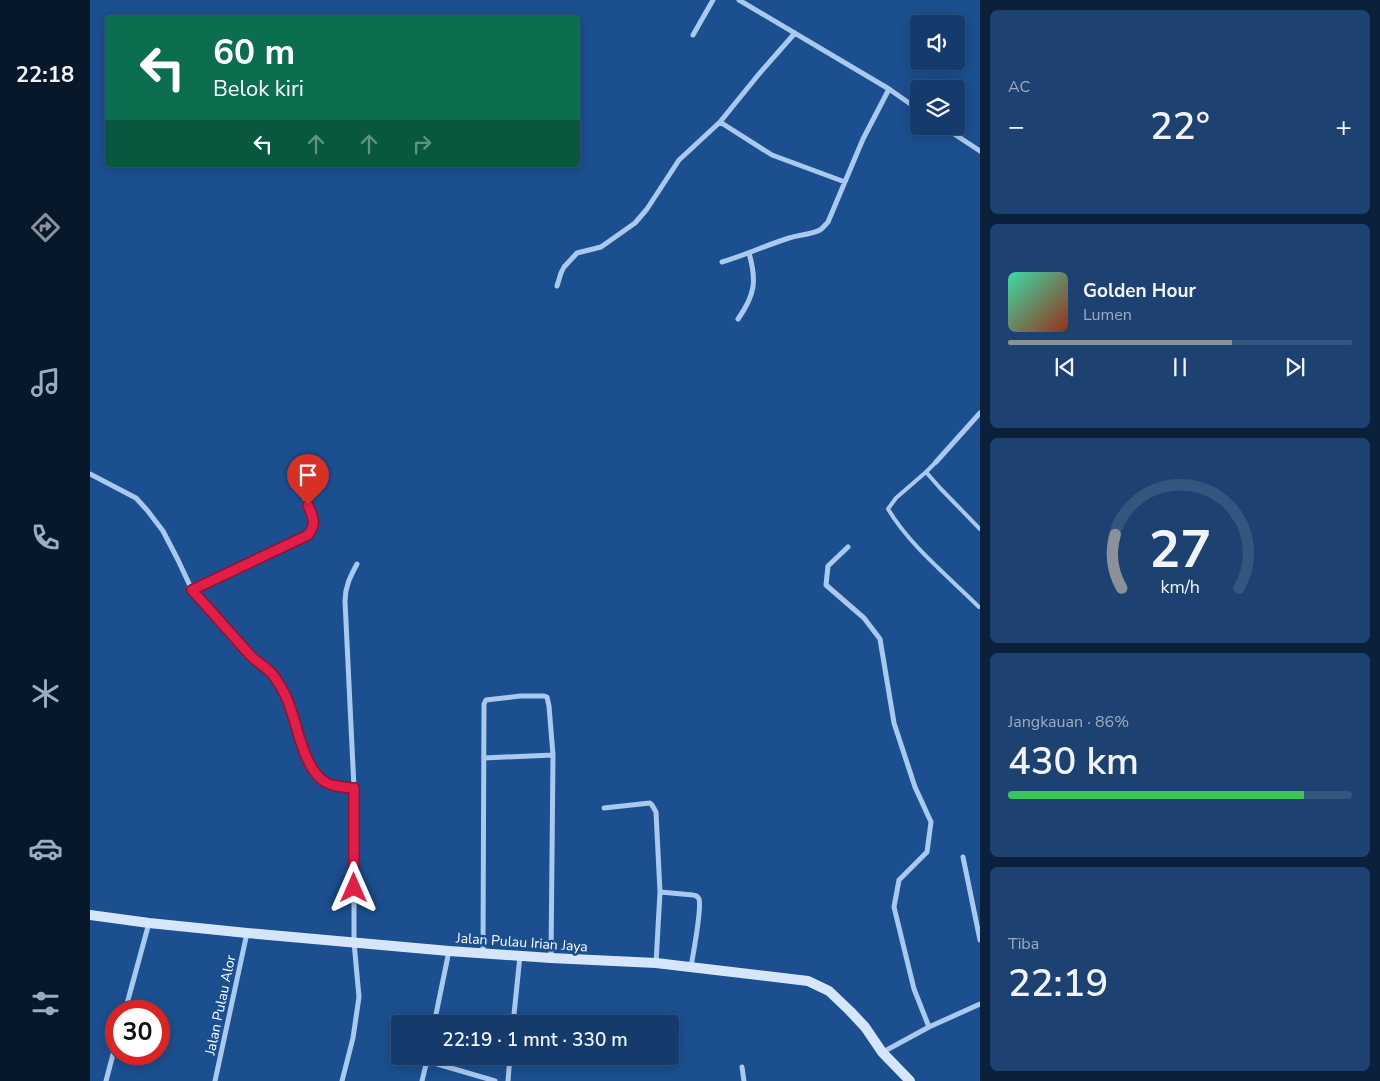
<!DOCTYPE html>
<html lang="id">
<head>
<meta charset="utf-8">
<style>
  :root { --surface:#143b6b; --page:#1d4271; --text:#f1f3f6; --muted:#9dadc1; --line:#33557e; --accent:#8c9099 }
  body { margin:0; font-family:"Nunito Sans",sans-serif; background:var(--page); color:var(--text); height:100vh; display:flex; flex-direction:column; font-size:19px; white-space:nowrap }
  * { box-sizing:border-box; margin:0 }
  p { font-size:16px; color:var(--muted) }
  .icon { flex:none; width:28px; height:28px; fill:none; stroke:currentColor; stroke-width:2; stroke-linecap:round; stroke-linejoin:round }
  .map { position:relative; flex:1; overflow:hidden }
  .panel { display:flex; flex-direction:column; gap:10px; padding:10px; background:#0b203b; width:400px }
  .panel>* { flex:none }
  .top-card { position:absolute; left:15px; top:15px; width:475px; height:152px; border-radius:5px; box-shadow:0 2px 12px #0003,0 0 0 1px var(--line); background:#0b6e4f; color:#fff; overflow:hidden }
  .buttons { position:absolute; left:820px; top:15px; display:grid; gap:10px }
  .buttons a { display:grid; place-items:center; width:55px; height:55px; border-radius:5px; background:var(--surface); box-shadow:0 2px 12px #0003,0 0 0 1px var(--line); font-size:25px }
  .speed { position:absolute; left:15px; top:1000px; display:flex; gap:10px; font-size:25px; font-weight:700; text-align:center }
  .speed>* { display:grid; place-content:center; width:65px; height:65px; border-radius:50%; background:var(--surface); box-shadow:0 2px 12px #0003,0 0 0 1px var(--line); line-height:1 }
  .speed .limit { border:8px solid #d22; background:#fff; color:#111 }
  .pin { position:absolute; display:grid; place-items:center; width:42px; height:42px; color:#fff; margin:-51px -21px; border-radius:50% 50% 50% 0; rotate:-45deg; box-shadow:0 0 5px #0007 }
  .pin .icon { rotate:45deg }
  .me { position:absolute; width:55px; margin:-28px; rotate:0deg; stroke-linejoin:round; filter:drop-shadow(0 0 4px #0008) }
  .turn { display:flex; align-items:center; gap:18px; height:105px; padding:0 25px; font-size:22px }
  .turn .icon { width:65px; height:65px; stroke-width:2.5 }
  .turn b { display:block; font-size:35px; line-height:42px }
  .lanes { display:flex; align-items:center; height:48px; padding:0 25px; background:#0003; justify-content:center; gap:25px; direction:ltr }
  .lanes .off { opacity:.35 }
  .big { font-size:38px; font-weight:600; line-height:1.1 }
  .panel .tile { flex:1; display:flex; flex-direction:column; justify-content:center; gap:8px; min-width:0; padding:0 18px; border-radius:8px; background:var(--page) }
  .panel .dial { align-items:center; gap:0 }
  .dial svg { height:130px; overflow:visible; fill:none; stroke:var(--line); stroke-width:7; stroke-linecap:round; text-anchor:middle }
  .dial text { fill:var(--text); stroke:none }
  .song { display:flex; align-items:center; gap:15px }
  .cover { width:60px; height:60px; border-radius:8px; background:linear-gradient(135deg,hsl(160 70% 55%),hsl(10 70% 35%)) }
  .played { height:5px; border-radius:2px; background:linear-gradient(90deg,var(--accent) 65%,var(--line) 65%) }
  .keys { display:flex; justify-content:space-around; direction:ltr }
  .heat { display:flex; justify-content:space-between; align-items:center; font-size:28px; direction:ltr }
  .charge { height:8px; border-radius:4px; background:linear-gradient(90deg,#34c759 86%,var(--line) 0) }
  .trip { position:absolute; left:301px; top:1015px; width:288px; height:50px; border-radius:5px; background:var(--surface); box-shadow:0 2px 12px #0003,0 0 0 1px var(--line); font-weight:600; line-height:50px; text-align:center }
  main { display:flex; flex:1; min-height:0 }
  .tabs { display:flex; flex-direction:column; width:90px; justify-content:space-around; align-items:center; background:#08182b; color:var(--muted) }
  .tabs .icon { width:35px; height:35px }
  .tabs .active { color:var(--accent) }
  .tabs b { font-size:22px; color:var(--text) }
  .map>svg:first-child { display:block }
</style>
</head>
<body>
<main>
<nav class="tabs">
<b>22:18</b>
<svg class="icon active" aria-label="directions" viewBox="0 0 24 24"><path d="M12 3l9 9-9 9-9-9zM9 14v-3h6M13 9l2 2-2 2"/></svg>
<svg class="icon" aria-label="music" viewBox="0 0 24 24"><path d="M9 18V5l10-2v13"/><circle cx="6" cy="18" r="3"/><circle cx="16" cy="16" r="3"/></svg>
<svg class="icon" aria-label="phone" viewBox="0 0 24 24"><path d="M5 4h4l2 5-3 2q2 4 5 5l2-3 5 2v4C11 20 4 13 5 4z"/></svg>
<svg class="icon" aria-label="climate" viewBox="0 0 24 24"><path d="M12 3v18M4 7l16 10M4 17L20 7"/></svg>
<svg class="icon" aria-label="car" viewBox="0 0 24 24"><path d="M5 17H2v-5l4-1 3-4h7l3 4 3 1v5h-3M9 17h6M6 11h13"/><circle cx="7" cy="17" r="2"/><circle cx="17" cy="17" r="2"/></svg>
<svg class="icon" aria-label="filters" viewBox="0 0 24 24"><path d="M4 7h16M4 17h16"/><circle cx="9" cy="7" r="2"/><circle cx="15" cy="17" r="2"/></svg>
</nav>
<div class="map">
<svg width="890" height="1081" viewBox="0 0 890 1081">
  <rect width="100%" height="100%" fill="#1b4f8f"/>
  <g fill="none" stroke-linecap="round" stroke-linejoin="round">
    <path stroke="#a9c9ee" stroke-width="4" d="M846 462 836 472 850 488 890 529
      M836 472 806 498 798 509C820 546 859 577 889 607"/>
    <path stroke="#a9c9ee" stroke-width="5" d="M649 0 799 89 829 110
      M603 35 623 0
      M630 122 682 155 755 182
      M852 126 890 151
      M632 262C655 255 677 245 699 238 708 235 723 234 730 230 733 228 736 224 738 222L773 139 799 89
      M467 286 471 273 474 267 487 253 511 247 545 223 557 209 589 160 630 122 669 74 705 33
      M648 319C665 295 667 281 659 253
      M846 462 890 413
      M0 474 46 498 57 510 73 531 88 560 102 590 142 633 162 656 185 676 201 708 211 743 226 772 232 780 241 784 251 787 264 788V942L269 997 263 1038 252 1081
      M758 547 738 566 736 585 774 618 790 639 804 723 825 787 841 822 837 852 809 880 804 907 824 989 839 1027
      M102 590 218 535 224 527V520L212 491
      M394 758 463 755
      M264 788 255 601C255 587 260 577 267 564
      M514 808 560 803 562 805 566 812 570 892 566 963
      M873 857 890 940
      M570 892 603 895C606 896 607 895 609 899 612 909 603 954 601 967
      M393 952 394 704 396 700 430 696H454L457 697 459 706 463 755 461 958
      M35 1011 59 923
      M344 1024 359 951
      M423 1024 430 956
      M793 1052 839 1027 890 1004
      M337 1061 405 1081
      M652 1067 654 1081
      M16 1081 26 1043
      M125 1081 157 933
      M332 1081 338 1056
      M418 1081 420 1056"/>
    <path stroke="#d6e6fa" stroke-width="10" d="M0 915 59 923 157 933 359 951 461 958 566 963 718 981 739 991 760 1011 775 1027 792 1052 820 1081"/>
  </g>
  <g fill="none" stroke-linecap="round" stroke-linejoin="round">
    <g stroke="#92132f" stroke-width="12">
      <path id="route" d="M218 505C223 518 227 523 218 535L102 590C122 612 141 634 161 656 169 664 180 669 186 679 192 688 198 699 201 710 208 730 214 764 231 779 240 787 253 787 264 788V888"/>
    </g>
    <use href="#route" stroke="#e11d48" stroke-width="9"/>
  </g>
  <g text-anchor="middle" stroke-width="5" stroke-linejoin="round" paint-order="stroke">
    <g font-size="14" fill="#fff" stroke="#1b4f8f">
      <text transform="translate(432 942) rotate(4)" y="5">Jalan Pulau Irian Jaya</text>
      <text transform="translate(130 1005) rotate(-78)" y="5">Jalan Pulau Alor</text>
    </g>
  </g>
</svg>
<div class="buttons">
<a><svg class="icon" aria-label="sound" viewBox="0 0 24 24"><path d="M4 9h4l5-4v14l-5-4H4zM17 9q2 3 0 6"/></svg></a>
<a><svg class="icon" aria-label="layers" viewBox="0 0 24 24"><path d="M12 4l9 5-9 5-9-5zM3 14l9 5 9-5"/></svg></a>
</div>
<div class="speed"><div class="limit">30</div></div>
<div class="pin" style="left:218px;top:505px;background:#d93025"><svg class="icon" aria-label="arrive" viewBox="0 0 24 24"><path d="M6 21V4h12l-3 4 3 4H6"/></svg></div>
<svg class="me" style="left:264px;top:888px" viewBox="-20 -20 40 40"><path d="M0-17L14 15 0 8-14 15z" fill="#e11d48" stroke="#fff" stroke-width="4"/></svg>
<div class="trip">22:19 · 1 mnt · 330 m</div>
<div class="top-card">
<div class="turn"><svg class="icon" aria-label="left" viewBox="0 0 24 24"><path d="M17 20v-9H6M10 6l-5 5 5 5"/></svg><div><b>60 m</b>Belok kiri</div></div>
<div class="lanes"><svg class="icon" aria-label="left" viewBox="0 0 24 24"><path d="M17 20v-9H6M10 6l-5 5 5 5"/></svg><svg class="icon off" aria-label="ahead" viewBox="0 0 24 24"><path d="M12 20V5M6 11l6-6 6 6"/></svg><svg class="icon off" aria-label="ahead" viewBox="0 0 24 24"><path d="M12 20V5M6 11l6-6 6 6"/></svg><svg class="icon off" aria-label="right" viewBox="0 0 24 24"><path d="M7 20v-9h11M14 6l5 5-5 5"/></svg></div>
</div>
</div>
<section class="panel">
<div class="tile"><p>AC</p>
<div class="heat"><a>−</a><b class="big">22°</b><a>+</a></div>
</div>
<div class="tile">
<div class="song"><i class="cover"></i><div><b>Golden Hour</b><p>Lumen</p></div></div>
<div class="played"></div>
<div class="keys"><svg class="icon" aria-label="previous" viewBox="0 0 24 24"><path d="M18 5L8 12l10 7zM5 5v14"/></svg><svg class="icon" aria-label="pause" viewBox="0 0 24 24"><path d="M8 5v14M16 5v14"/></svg><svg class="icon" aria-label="next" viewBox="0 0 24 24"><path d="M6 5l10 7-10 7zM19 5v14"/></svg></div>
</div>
<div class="tile dial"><svg viewBox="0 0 100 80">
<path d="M14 69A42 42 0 1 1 86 69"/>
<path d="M14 69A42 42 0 0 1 10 36" stroke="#8c9099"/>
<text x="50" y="56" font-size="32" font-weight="700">27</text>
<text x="50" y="72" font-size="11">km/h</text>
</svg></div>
<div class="tile"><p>Jangkauan · 86%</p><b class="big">430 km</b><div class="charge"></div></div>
<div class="tile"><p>Tiba</p><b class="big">22:19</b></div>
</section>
</main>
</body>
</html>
